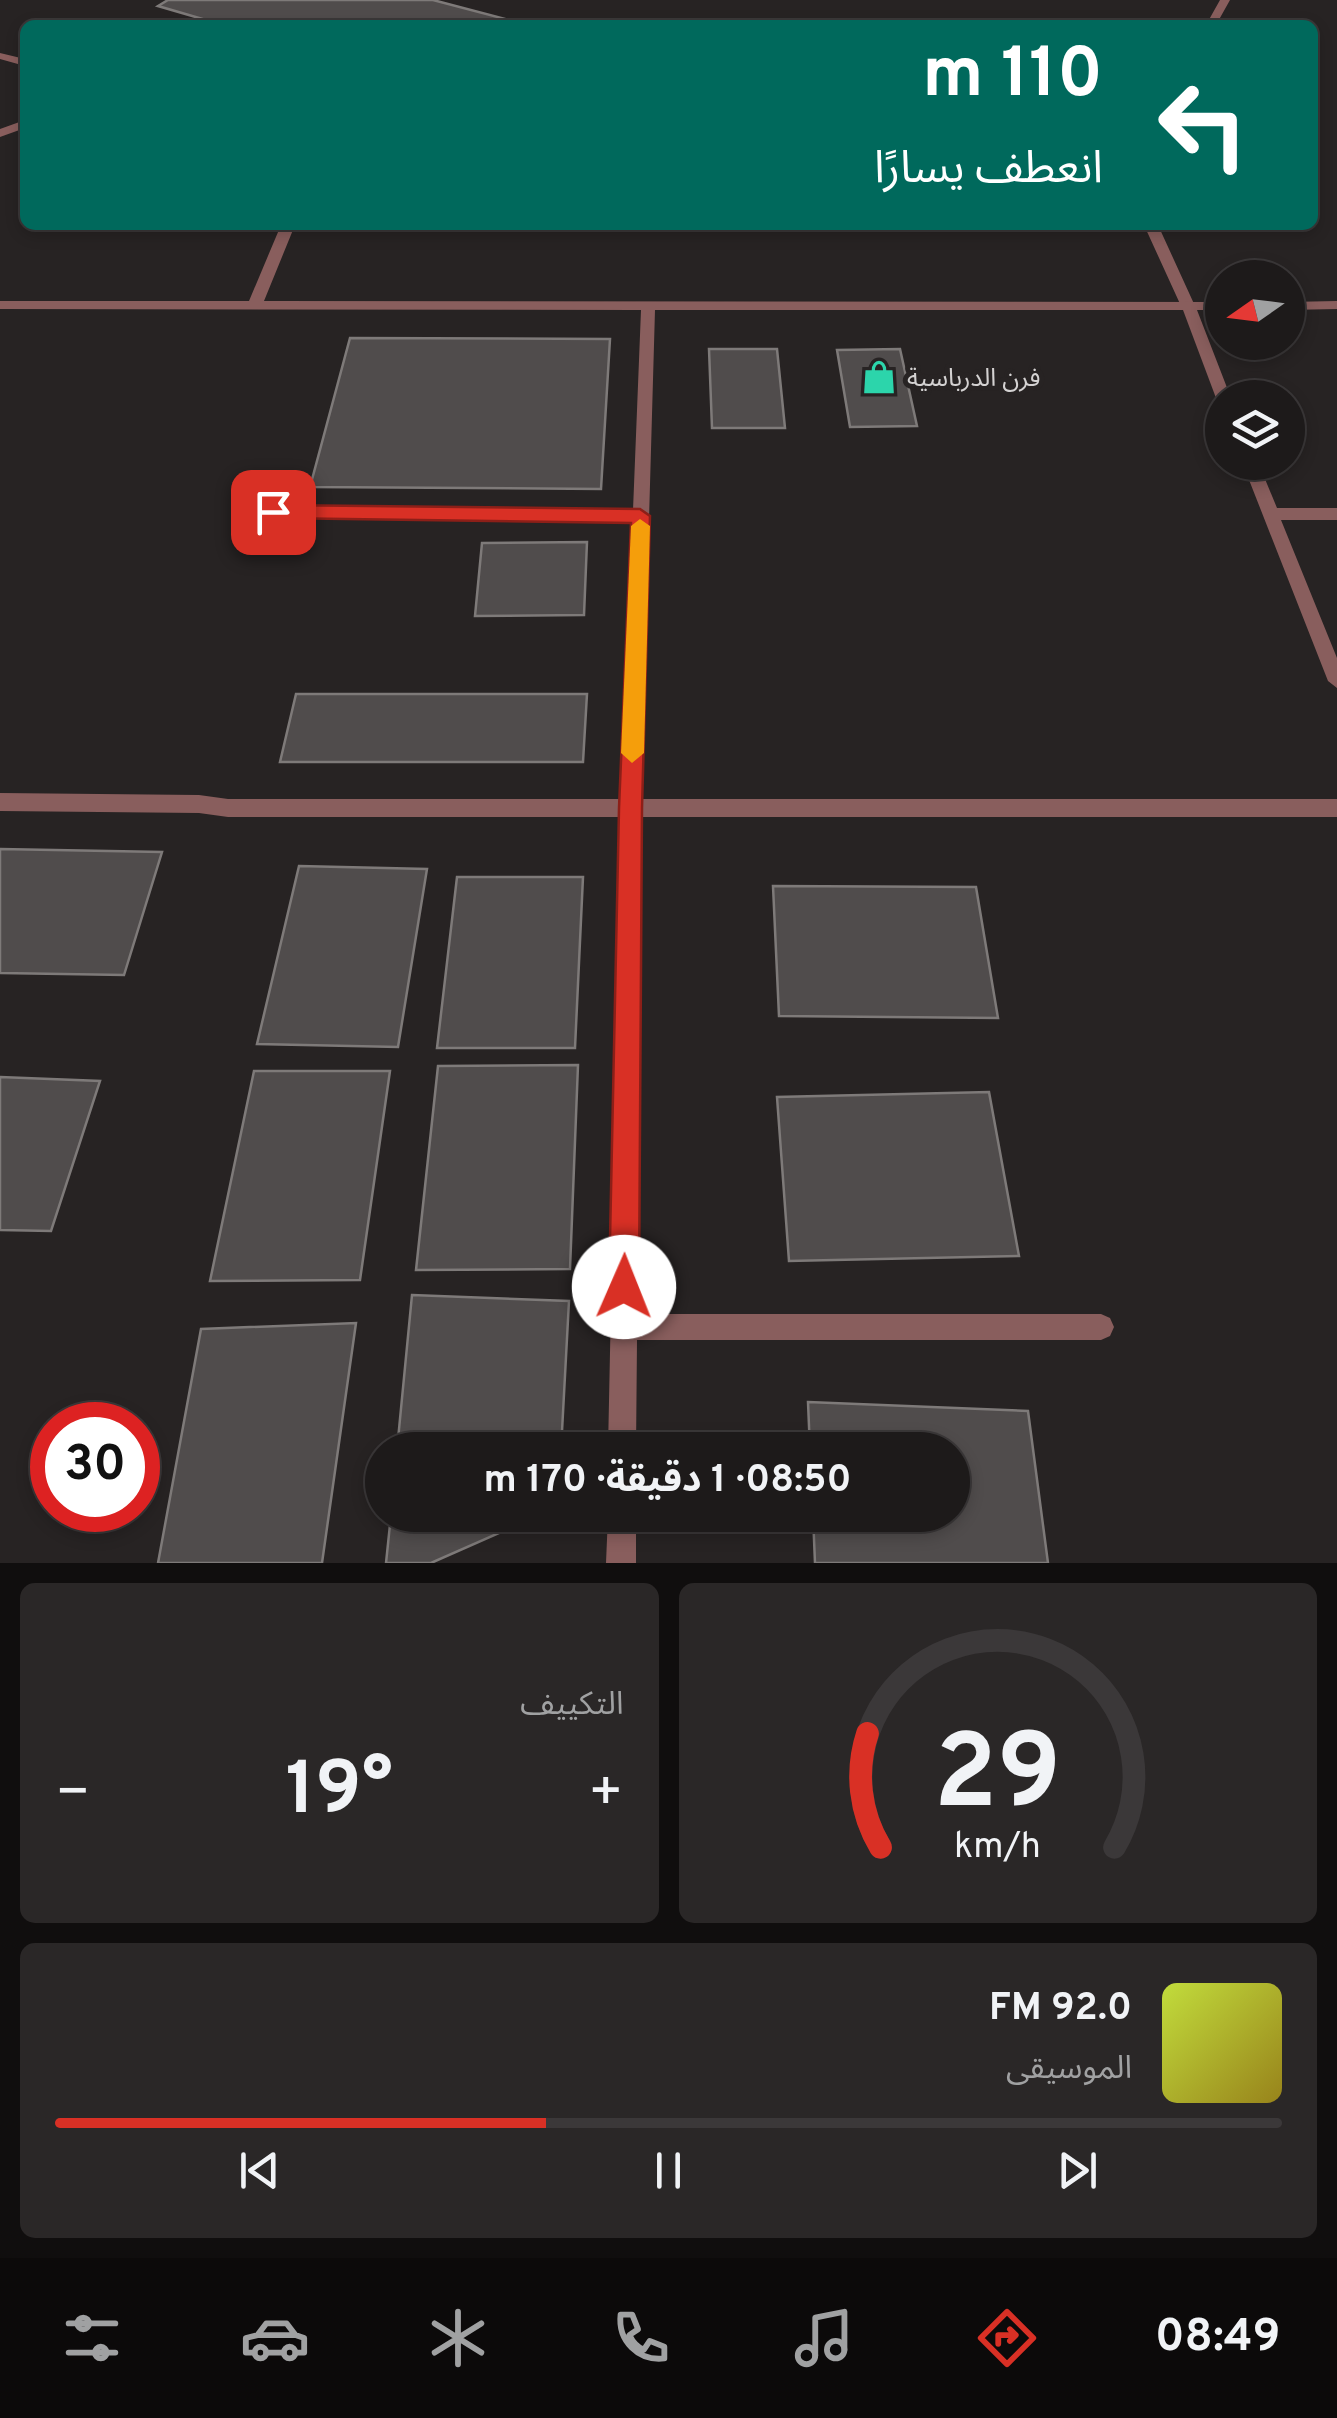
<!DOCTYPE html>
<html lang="ar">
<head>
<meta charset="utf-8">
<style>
  :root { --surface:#1d1a1a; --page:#2a2727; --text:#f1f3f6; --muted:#a0a1a2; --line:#3b3839; --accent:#d93025 }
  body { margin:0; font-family:Overpass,"Noto Sans Arabic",sans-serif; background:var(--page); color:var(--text); direction:rtl; height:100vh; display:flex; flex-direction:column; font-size:38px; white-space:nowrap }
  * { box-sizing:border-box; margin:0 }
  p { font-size:32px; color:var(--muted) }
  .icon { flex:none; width:55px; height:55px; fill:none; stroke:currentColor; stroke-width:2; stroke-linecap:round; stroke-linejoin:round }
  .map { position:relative; height:1563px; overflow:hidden; direction:ltr }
  .drawer { display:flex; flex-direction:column; gap:20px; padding:20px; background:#100e0e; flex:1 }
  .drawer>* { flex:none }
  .banner { position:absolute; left:20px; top:20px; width:1298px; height:210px; border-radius:15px; box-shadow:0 5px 15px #0003,0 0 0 2px var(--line); direction:rtl; background:#00695c; color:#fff; overflow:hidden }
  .needle { width:65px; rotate:256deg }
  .buttons { position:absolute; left:1205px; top:260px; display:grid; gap:20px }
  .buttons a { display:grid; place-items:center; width:100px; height:100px; border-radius:50%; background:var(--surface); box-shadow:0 5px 15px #0003,0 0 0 2px var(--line); font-size:50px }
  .speed { position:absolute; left:30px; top:1402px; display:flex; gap:20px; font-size:50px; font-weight:700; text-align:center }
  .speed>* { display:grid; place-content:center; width:130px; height:130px; border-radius:50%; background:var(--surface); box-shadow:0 5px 15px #0003,0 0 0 2px var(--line); line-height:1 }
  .speed .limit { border:15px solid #d22; background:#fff; color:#111 }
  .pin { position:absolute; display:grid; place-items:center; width:85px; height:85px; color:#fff; margin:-42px; border-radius:20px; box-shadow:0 5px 15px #0006 }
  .me { position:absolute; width:110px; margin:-55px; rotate:1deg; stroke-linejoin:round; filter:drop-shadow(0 0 8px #0008) }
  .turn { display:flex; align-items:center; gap:35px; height:210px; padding:0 50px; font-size:45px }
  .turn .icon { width:130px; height:130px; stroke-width:2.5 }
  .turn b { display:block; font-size:70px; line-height:85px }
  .big { font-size:75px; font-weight:700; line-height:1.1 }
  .drawer .card { flex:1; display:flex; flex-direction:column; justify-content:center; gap:15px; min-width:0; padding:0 35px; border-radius:15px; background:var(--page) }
  .drawer .dial { align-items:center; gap:0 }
  .dial svg { height:260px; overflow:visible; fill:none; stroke:var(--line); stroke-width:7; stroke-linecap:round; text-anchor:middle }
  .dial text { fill:var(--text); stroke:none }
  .song { display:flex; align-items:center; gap:30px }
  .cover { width:120px; height:120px; border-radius:15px; background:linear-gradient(135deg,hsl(70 70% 55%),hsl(50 70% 35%)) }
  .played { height:10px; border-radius:5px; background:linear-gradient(90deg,var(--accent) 40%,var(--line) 40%) }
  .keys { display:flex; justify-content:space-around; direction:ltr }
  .heat { display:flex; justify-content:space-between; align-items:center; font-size:55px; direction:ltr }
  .drawer .tiles { flex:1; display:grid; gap:20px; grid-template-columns:1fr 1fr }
  .card:last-child { grid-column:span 2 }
  .trip { position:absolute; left:365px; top:1432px; width:605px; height:100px; border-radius:50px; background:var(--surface); box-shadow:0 5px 15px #0003,0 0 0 2px var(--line); font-weight:700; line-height:100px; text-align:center; direction:rtl }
  .menu { display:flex; height:160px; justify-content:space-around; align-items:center; background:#0c0a0a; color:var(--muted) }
  .menu .icon { width:70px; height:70px }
  .menu .current { color:var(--accent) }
  .menu b { font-size:45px; color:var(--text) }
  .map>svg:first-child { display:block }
</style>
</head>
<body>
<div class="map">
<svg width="1337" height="1563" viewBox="0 0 1337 1563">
  <rect width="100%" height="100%" fill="#272323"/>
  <path fill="#504c4c" stroke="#7e7a79" stroke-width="2.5" d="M168 0H433L528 25H223L158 6Z
    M350 338 610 339 601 489 310 487Z
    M709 349H777L785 428H712Z
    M900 349 917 426 850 427 837 350Z
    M587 542 584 615 475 616 482 543Z
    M296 694H587L583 762H280Z
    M0 849 162 852 124 975 0 973Z
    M299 866 427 869 398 1047 257 1044Z
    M457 877H583L575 1048H437Z
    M773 886 976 887 998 1018 779 1016Z
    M578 1065 570 1269 416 1270 438 1066Z
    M254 1071H390L360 1280 210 1281Z
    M0 1077 100 1081 51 1231 0 1230Z
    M989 1092 1019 1256 789 1261 777 1097Z
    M412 1295 569 1301 561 1450H397Z
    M356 1323 322 1563H158L201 1329Z
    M808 1402 1028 1411 1048 1563H815L813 1515H952V1450H810Z
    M391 1515H540L431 1563H386Z"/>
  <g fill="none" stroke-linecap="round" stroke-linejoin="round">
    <path fill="#895e5d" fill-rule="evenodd" d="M1220 0H1230L1216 25H1206Z
      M1144 225H1158L1195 306 1193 309 1181 306Z"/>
    <path fill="#895e5d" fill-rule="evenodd" d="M0 53 25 59V66L0 59Z
      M25 120V128L0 137V129Z
      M281 225H295L264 301 1222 302V310H1197L1231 398H1222V403L1216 398 1183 310H655L641 799H1337V817H641L637 1314H1101L1110 1318 1114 1327 1110 1336 1101 1340H637L636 1450H608L621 817H228L199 813 0 811V793L199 795 228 799H621L632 522 273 517 265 511 273 505 633 510 641 310 0 309V301H249Z
      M1337 301V309L1288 310V302Z
      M1242 462H1258L1277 508H1337V520H1281L1337 658V688L1328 681Z
      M608 1515H636V1563H606Z"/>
  </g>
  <path fill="#d93025" stroke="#8d1f18" stroke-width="2.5" d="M273 505 640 509 650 516 642 808 639 1287 634 1298 624 1302 613 1298 609 1287 619 808 631 523 273 518 264 512Z"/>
  <path fill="#f59e0b" d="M640 519 650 526 644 753 632 763 621 753 631 526Z"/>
  <defs>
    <g id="shop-bare" transform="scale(2.7)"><path d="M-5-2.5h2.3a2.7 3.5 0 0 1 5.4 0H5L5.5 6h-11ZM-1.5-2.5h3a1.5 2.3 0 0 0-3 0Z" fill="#2cd5ab" stroke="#272323" stroke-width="2.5" paint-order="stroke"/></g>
  </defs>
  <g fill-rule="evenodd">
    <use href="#shop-bare" x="879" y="377"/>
  </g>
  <g text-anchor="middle" stroke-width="10" stroke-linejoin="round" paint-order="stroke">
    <g font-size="25" fill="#d4d2d2" stroke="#272323" text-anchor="start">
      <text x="907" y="386">فرن الدرباسية</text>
    </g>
  </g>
</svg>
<div class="buttons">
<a><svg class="needle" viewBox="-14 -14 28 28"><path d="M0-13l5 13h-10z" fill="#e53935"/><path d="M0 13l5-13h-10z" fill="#a0a1a2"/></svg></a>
<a><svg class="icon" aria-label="layers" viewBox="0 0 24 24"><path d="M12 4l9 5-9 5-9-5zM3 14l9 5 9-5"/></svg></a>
</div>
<div class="speed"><div class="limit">30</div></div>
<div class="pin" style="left:273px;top:512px;background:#d93025"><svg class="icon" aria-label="arrive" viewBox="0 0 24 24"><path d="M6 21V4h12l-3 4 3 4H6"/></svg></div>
<svg class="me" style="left:624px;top:1287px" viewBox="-20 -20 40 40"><circle r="19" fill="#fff"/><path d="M0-13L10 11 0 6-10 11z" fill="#d93025"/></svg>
<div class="trip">08:50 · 1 دقيقة · 170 m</div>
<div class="banner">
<div class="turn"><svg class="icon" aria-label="left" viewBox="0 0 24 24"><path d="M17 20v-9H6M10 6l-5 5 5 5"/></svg><div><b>110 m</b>انعطف يسارًا</div></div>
</div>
</div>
<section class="drawer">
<div class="tiles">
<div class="card dial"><svg viewBox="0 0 100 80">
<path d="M14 69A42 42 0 1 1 86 69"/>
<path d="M14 69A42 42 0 0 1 10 34" stroke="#d93025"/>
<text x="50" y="56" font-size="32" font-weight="700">29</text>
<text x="50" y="72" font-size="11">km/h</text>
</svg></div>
<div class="card"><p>التكييف</p>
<div class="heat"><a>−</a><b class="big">19°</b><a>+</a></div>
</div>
<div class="card">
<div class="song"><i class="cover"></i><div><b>92.0 FM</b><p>الموسيقى</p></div></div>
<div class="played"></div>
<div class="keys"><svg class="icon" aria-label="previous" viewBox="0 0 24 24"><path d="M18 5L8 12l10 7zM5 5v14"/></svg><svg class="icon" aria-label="pause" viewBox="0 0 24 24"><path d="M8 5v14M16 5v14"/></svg><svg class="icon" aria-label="next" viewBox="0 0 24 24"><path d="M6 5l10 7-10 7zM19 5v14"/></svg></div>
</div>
</div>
</section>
<nav class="menu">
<b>08:49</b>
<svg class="icon current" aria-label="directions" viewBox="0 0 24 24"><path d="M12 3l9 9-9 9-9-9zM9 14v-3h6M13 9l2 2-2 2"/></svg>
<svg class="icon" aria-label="music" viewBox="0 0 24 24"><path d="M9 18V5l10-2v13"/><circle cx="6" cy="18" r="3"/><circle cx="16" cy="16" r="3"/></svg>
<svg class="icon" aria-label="phone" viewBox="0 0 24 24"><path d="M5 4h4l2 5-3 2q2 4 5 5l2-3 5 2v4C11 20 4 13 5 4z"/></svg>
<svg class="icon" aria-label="climate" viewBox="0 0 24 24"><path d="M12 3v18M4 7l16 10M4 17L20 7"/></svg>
<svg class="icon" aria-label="car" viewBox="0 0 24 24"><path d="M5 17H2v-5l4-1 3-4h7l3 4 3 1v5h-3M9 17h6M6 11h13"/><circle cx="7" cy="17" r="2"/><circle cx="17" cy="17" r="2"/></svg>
<svg class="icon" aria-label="filters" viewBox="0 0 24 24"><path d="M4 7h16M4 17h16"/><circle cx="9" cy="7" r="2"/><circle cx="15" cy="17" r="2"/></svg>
</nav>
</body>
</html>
